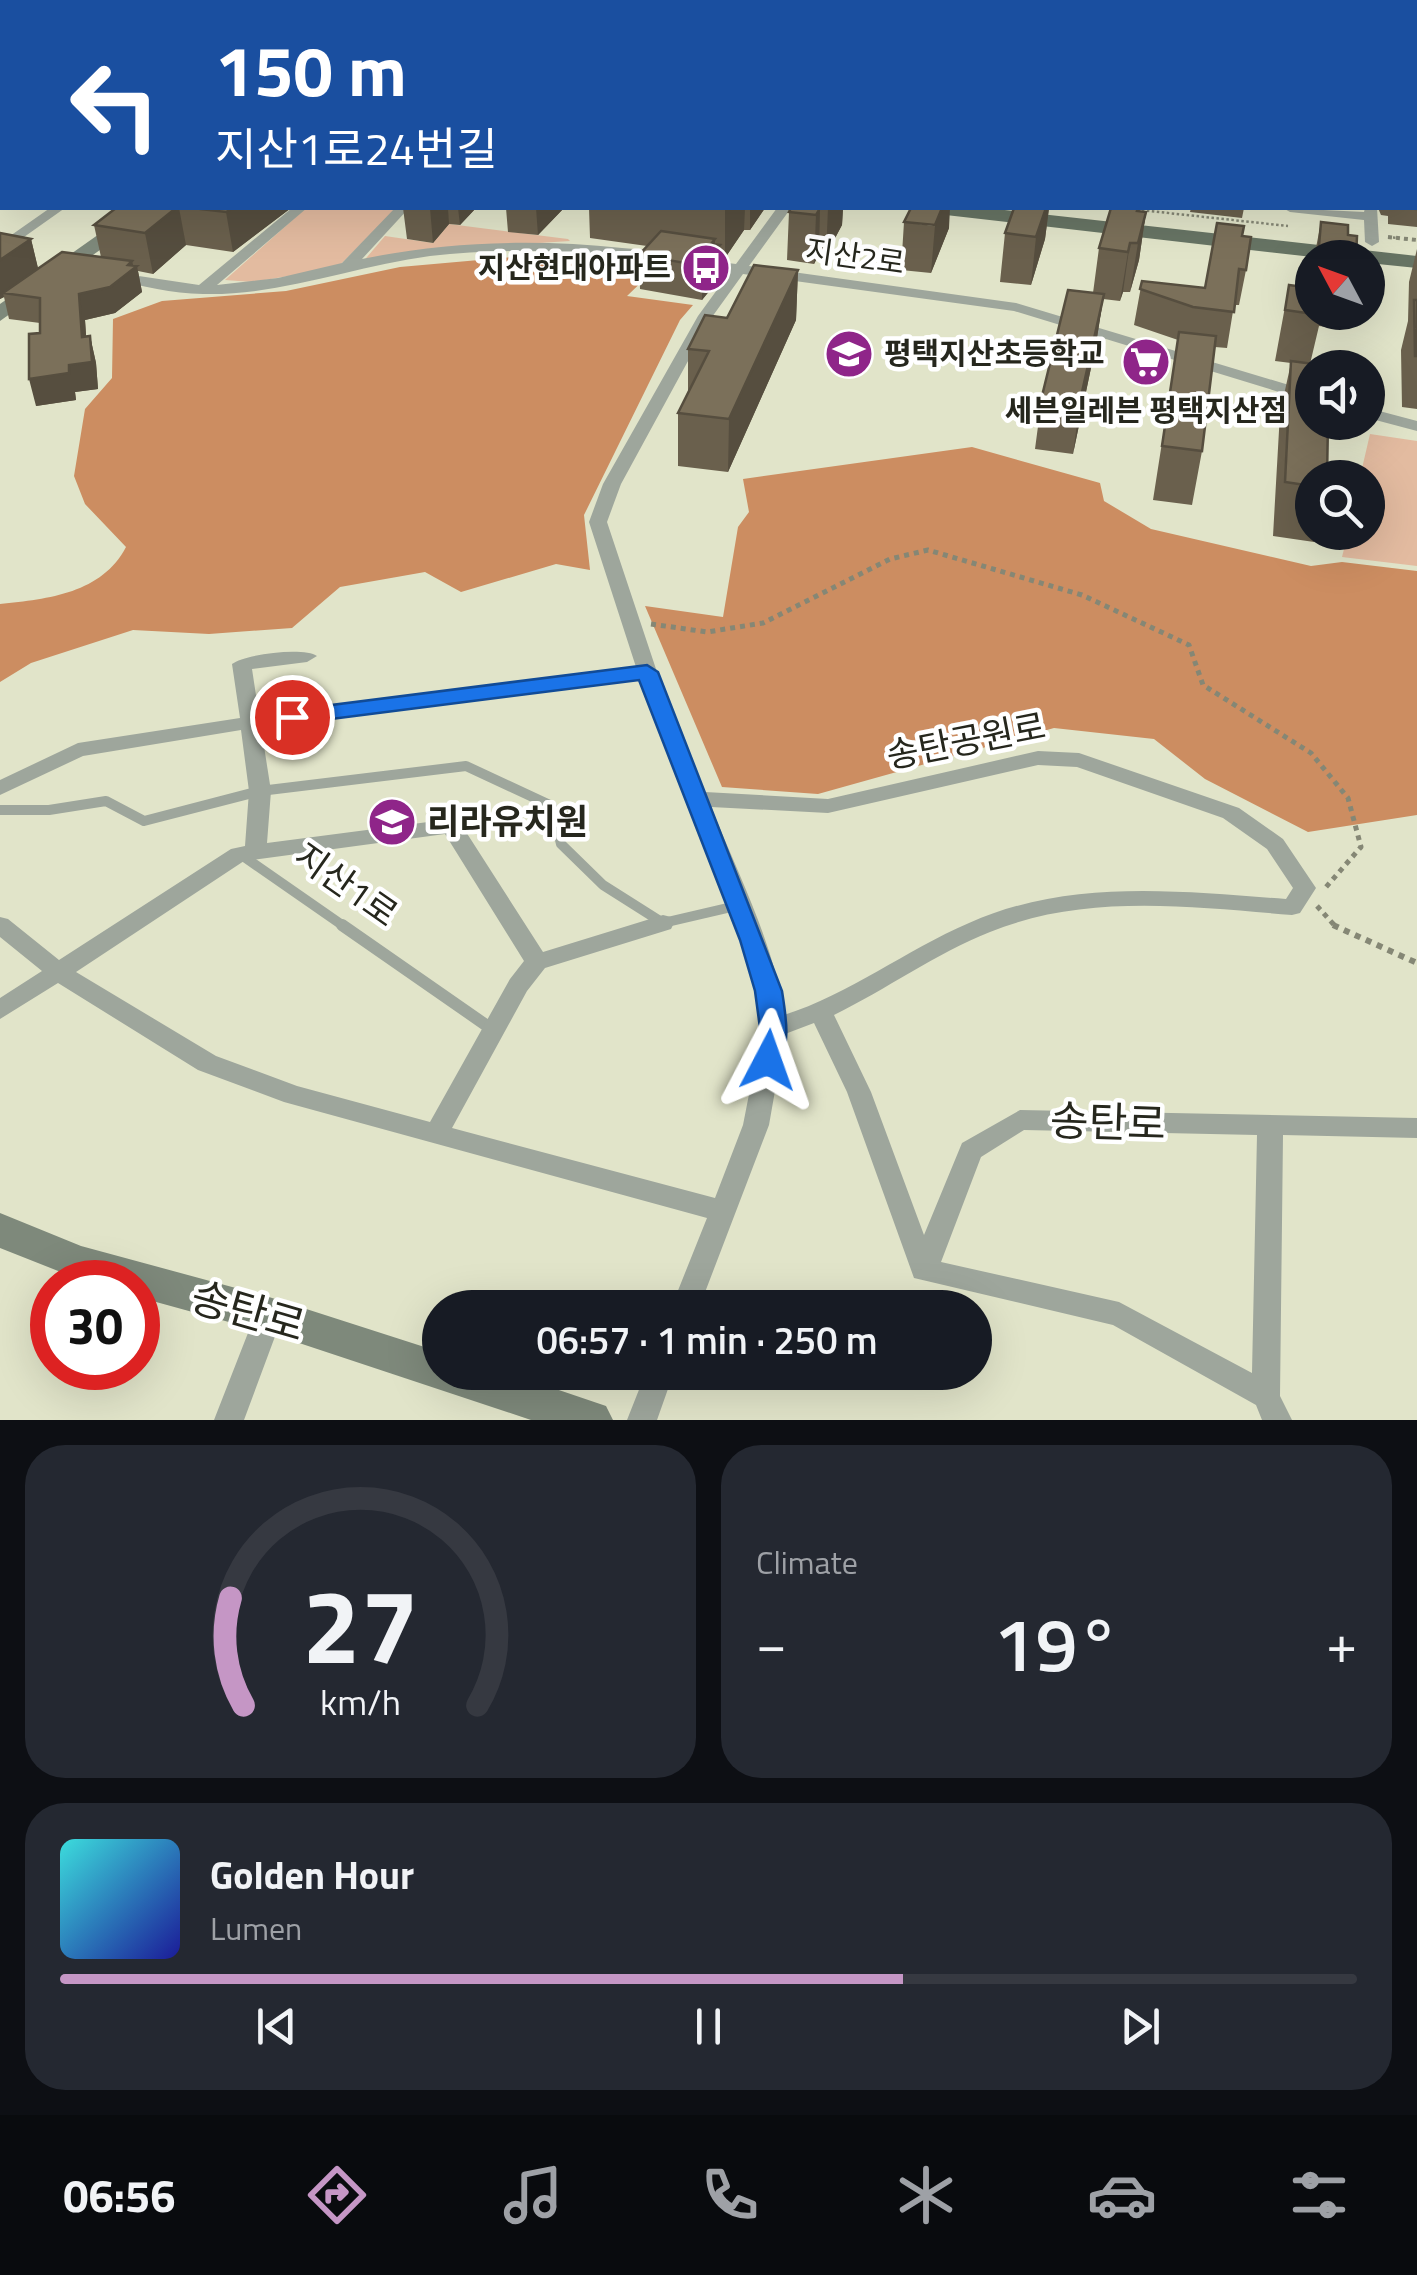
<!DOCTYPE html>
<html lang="en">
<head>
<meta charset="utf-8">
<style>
  :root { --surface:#171b24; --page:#242831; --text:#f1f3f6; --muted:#9ea1a6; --line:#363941; --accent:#c596c5 }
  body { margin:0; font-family:"Titillium Web","Noto Sans KR",sans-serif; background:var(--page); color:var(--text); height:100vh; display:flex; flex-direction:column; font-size:38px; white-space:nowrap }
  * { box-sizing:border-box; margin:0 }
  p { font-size:32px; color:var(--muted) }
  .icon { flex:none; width:55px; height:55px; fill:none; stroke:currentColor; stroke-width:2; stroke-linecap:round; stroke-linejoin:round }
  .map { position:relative; height:1420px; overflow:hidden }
  .panel { display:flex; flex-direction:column; gap:25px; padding:25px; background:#0d0f14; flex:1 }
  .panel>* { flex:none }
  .hud { position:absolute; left:0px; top:0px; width:1418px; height:210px; box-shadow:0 10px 40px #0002; background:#1a4fa0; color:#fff; overflow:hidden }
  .needle { width:65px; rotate:311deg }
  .fabs { position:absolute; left:1295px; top:240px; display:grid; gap:20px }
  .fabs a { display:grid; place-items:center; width:90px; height:90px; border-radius:50%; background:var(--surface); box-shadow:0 10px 40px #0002; font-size:50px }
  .speed { position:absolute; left:30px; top:1260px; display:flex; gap:20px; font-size:50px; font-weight:700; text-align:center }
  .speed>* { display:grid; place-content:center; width:130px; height:130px; border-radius:50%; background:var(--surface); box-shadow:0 10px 40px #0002; line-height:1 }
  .speed .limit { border:15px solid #d22; background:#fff; color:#111 }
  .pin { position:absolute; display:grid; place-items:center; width:85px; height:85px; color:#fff; margin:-42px; border:5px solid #fff; border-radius:50%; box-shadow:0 2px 10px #0007 }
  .me { position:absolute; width:110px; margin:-55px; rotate:4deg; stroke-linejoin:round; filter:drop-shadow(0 0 8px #0008) }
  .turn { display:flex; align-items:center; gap:35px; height:210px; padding:0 50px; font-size:45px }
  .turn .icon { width:130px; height:130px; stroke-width:2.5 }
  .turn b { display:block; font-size:70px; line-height:85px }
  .big { font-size:75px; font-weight:600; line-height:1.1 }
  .panel .card { flex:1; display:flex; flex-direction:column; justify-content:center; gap:15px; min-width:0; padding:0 35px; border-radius:40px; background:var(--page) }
  .panel .dial { align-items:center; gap:0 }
  .dial svg { height:260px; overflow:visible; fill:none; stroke:var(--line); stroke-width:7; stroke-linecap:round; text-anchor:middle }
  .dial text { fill:var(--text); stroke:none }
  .song { display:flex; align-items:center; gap:30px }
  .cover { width:120px; height:120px; border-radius:15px; background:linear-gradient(135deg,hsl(180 70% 55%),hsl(240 70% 35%)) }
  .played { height:10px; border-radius:5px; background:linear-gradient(90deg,var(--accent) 65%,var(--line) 65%) }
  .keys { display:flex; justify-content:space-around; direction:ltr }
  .heat { display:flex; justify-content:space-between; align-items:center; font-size:55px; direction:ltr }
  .panel .tiles { flex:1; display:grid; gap:25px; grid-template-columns:1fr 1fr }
  .card:last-child { grid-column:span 2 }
  .trip { position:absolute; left:422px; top:1290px; width:570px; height:100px; border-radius:50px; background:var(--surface); box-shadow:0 10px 40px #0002; font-weight:600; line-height:100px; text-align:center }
  .tabs { display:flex; height:160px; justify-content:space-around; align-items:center; background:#090b0e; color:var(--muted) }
  .tabs .icon { width:70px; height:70px }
  .tabs .on { color:var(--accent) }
  .tabs b { font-size:45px; color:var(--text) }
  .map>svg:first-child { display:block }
</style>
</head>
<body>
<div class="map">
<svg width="1417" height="1420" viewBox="0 0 1417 1420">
  <rect width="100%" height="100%" fill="#e1e4c9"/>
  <path fill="#e3bba0" d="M306 208H397L337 268 252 282 225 280Z
    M449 224 568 239 570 241 494 246 361 264 385 236 433 243Z
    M1370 434 1417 441V566L1342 557 1348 533 1368 532V478L1360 477Z"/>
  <path fill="#cc8d61" d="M752 0H1194L749 2Z
    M535 255 617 257 609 264 653 271 627 296 693 305 680 320 584 515 590 570 556 564 461 592 425 572 340 587 292 628 209 634 133 630 31 663 0 682V604C49 599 102 593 126 547L85 504 74 476 85 409 112 378 113 319 162 301 286 291 400 267Z
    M972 447 1100 483 1104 501 1151 529 1311 566 1342 562 1417 571V815L1308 832 1205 779 1154 739 1054 728 818 794 722 787 645 606 723 617 738 527 749 512 743 479Z"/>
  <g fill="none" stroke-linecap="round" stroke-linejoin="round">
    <path stroke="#858775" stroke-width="2.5" stroke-dasharray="2.5 2.5" stroke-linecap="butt" d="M1122 208 1288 226
      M1388 237 1398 238"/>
    <path stroke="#858775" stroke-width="4" stroke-dasharray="4 4" stroke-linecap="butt" d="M1388 237 1417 240"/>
    <path stroke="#858775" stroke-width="5" stroke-dasharray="5 5" stroke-linecap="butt" d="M651 624 707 632 763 623 890 559 928 550 1082 595 1189 645 1203 685 1311 753 1348 798 1361 847 1326 887
      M1317 906 1336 927"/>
    <path stroke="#858775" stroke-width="6" stroke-dasharray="6 6" stroke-linecap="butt" d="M1333 925 1417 963"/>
    <path stroke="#9ea69c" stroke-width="10" d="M0 810H49L106 801 144 821 260 791 466 766 552 806 561 844 603 885 663 923 736 906
      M240 854 345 927"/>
    <path stroke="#9ea69c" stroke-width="12" d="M342 925 493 1030"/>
    <path fill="#9ea69c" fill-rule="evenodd" d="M0 140 2 141V149L0 148Z
      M0 196H2V204H0Z
      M50 208H65L0 254V243Z
      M292 208H307L217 285 278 278 342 263 395 208H409L362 259C448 241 536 239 622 248 639 250 661 249 674 258L667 262C588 251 509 247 430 256 354 266 280 296 203 294 172 294 142 285 112 280L105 276 112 272 199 285Z
      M777 208H791L749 266 1016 303 1312 392V402L1014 311 743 274 712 317 621 484 607 522 657 672 705 792 828 799 1038 751 1079 753 1239 808 1283 839 1316 888 1300 913 1292 915C1191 907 1086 893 990 932 935 954 887 989 834 1015L871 1092 924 1235 962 1143 1020 1110 1417 1118V1138L1283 1135 1280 1396 1292 1420H1262L1256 1405 1113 1325 914 1278 847 1092 814 1023 785 1034 769 1125 699 1308H671L707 1218 284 1102 198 1070 58 983 0 1019V998L42 971 0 937V917L8 919 59 960 231 849 245 846 249 791 241 730 83 756 0 795V780L78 743 240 718 232 664C245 654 304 647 317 656L307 662 252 669 259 715 636 667 589 522 603 484 698 316 730 272 696 267 689 263 696 259 736 264ZM640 679 742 940 757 991 762 1028 743 1125 715 1198 452 1128 527 991 545 968 671 929 674 923 671 917 663 915 543 952 459 821 451 819 267 843 271 791 261 727ZM1038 765 1077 767 1223 818 1267 849 1293 888 1286 899C1179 891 1070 878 969 923 906 950 850 994 784 1015 774 943 738 874 711 807L828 813ZM445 834 524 961 510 979 430 1122 297 1086 216 1056 76 972 244 861ZM1024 1130 1257 1135 1252 1373 1119 1302 941 1262 981 1157Z
      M1283 208 1364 212 1365 208H1377L1379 242 1372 246 1365 242 1364 220 1290 212Z
      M1368 408 1417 421V431L1368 418Z
      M269 1303 279 1306 283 1315 244 1420H214L255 1315 259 1306Z
      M646 1372H674L657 1420H627Z"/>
    <path fill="#7e897b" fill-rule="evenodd" d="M136 208H159L0 321V304Z
      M0 1213 81 1246 269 1297 440 1352V1372H506L606 1406 613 1420H531L269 1333 138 1297V1282H86L0 1248Z"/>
    <path fill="#677464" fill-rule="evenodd" d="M0 26 2 27V37H0Z
      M927 208H987L1417 256V268L1368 263V258H1321L937 214Z"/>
  </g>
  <path fill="#6a604d" d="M1417 129V227L1388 224V216L1381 215 1378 208H1415Z
    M116 208H291L233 252 186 245 153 274 138 271 142 292 115 313 85 320 86 336H90L96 363 98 389 75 392 76 400 36 406 40 323 9 319 4 297 0 299V233L31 239 38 269 101 257 94 225Z
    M403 208H476L460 225 449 224 433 243 407 239Z
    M506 208H564L538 235 508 232Z
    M589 208H765L750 230H744L725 258 720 257 719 279 702 300 640 289 639 255 647 246 590 238Z
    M791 208H843L842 225 826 255 819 254 814 264 787 260 789 212Z
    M1014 208H1049L1045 239 1031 285 1000 282 1005 233Z
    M1111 208H1138V211L1146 212 1139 260 1130 292H1123L1120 301 1103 299 1096 344 1073 454 1035 449 1042 396 1093 293 1099 248Z
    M1191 208H1244L1242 218 1190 212Z
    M904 222 949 228 931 273 901 270Z
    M1321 222 1348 235 1356 258H1314Z
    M1242 236 1246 270 1239 305H1234L1227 348 1215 347 1202 451 1192 505 1153 500 1178 340 1134 325 1142 281 1205 288Z
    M1417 249V409L1402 407 1401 350 1408 321 1409 282Z
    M1312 263V312H1345L1344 319 1337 318 1335 328 1319 326 1310 364 1312 532H1316L1314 542 1273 536 1280 413 1291 363 1275 361 1289 285 1309 288Z
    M798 270 796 320 728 472 678 466V413L688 393V349L727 318Z"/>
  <path fill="#564e3f" d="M696 0H711L710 2H695Z
    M176 208H179L186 245 153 274 145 233Z
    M233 208H291L233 252 226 212Z
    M430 208H448L449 224 433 243Z
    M458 208H476L460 225Z
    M536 208H564L538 235Z
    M727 208H745L744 230 725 258V210Z
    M750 208H765L750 230Z
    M820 208 819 254 814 264 816 215Z
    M828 208H843L842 225 826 255Z
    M942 208H950L949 228 931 273 935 225Z
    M1046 208H1049L1045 239 1031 285 1036 237Z
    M1146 212 1139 260 1130 292 1138 243Z
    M31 239 39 272 3 293 4 297 0 299V260Z
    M715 239V251L720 245 719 279 702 300V266Z
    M1130 243 1123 292 1120 301 1128 252Z
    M132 261 134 268 137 266 142 292 115 313 85 320 88 363 90 336 96 363 98 389 75 392 76 400 36 406 29 379 69 365 79 294Z
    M798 270 796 320 728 472 729 419Z
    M1104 294 1096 344 1073 454 1080 401Z"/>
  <path fill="#7b705a" stroke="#564e3f" stroke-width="2.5" d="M624 0H696L695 2H622Z
    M1415 127 1417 129V209L1402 208H1415Z
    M116 208H176L145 233 94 225Z
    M192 208H233L226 212Z
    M791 208H820L816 215 789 212Z
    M911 208H942L935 225 904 222Z
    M1014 208H1046L1036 237 1005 233Z
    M1111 208H1138L1137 211 1146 212 1138 243H1130L1128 252 1099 248Z
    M1321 222 1348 225V235L1357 236 1356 258H1318Z
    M1217 223 1244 226 1242 236 1251 237 1246 270 1239 269 1234 312 1193 307 1140 289 1142 281 1205 288Z
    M661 231 715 239 711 244 720 245 702 266 639 255Z
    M0 233 31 239 0 260Z
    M62 252 132 261 128 265 137 266 110 287 79 294 82 337 90 336 92 362 69 365V373L29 379V334L40 333V298L3 293Z
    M754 265 798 270 729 419 678 413 709 351 688 349 705 315 727 318Z
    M1289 285 1312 288V312H1321V315L1285 310Z
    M1068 290 1104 294 1080 401 1042 396Z
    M1414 300H1417V356H1415Z
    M1179 332 1216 336 1202 451 1162 446Z
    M1291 361 1329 366V368H1312V422H1328L1327 478H1312V486L1285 482Z"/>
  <path fill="#1a73e8" stroke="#114b97" stroke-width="2.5" d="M647 665 658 672 782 991C786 1017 791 1044 778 1068H758L754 1060 760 1028 755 991 740 940 639 680 292 724 280 717 292 710Z"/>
  <defs>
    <g id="bus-disc" transform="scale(2.5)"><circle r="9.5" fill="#8f2589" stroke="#fff"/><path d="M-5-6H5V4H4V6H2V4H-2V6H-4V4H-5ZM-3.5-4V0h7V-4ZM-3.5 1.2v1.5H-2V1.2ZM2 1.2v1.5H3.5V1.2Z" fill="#fff"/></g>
    <g id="school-disc" transform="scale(2.5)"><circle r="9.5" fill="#8f2589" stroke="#fff"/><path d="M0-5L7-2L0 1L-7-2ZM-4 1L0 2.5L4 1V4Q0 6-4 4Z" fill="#fff"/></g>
    <g id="supermarket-disc" transform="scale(2.5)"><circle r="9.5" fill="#8f2589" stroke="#fff"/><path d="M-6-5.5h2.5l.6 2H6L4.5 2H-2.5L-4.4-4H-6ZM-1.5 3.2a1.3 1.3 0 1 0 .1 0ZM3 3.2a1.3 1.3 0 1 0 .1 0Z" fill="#fff"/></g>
  </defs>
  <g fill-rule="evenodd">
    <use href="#bus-disc" x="706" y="268"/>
    <use href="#school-disc" x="849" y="354"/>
    <use href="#supermarket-disc" x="1146" y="362"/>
    <use href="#school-disc" x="392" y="822"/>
  </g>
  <g text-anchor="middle" stroke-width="9" stroke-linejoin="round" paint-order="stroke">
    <g font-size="30" fill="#26271d" stroke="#fff">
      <text transform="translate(855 257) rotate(8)" y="10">지산2로</text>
    </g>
    <g font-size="30" font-weight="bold" fill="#26271d" stroke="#fff" text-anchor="end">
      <text x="671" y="278">지산현대아파트</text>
      <text x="884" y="364" text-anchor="start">평택지산초등학교</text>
      <text x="1146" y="421" text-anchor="middle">세븐일레븐 평택지산점</text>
    </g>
    <g font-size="35" fill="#26271d" stroke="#fff">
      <text transform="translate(966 741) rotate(-11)" y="12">송탄공원로</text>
      <text transform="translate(346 885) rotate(35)" y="12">지산1로</text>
    </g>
    <g font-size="35" font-weight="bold" fill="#26271d" stroke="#fff" text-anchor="start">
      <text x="427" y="834">리라유치원</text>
    </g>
    <g font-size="42" fill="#26271d" stroke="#fff">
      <text transform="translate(1108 1122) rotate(2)" y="15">송탄로</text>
      <text transform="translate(248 1311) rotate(16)" y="15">송탄로</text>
    </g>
  </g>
</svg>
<div class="fabs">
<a><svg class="needle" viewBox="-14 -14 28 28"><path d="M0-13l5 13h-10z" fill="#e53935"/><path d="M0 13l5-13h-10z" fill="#9ea1a6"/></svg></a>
<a><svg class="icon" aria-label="sound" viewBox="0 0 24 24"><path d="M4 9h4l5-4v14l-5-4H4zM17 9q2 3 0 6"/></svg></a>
<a><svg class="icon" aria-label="search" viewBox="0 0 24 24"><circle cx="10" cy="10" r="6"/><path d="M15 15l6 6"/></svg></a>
</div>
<div class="speed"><div class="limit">30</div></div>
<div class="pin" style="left:292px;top:717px;background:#d93025"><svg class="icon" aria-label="arrive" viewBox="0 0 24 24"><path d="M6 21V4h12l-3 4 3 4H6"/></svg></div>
<svg class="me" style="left:768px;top:1060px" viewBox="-20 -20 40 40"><path d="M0-17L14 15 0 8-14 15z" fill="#1a73e8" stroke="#fff" stroke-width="4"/></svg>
<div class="trip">06:57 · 1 min · 250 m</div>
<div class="hud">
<div class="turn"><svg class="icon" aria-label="left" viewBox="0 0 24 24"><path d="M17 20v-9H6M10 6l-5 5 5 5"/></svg><div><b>150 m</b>지산1로24번길</div></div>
</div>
</div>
<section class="panel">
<div class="tiles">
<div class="card dial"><svg viewBox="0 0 100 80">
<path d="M14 69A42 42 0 1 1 86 69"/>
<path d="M14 69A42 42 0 0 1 10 36" stroke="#c596c5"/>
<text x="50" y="56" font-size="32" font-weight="700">27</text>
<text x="50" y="72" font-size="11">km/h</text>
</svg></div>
<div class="card"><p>Climate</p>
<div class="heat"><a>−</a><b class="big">19°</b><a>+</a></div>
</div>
<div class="card">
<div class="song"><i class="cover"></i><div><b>Golden Hour</b><p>Lumen</p></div></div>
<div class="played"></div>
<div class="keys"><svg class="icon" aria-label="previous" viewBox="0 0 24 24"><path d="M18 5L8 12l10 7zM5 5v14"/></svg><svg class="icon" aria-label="pause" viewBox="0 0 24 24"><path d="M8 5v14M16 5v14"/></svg><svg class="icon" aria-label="next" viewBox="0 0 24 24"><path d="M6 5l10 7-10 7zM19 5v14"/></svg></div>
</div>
</div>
</section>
<nav class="tabs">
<b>06:56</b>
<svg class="icon on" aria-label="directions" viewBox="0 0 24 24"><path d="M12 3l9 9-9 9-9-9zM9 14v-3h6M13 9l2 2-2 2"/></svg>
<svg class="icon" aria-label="music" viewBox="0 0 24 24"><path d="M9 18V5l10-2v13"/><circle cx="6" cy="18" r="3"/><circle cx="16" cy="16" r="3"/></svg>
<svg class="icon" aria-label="phone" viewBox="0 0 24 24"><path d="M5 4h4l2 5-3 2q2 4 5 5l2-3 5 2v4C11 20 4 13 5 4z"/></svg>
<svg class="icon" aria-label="climate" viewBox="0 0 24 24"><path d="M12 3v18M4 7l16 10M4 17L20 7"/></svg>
<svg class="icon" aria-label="car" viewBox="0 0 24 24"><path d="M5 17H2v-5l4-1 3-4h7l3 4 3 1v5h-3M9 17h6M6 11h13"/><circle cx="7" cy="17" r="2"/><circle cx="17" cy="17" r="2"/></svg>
<svg class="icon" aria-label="filters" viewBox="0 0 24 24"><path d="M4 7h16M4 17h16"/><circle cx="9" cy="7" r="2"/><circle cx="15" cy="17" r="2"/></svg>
</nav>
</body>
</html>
